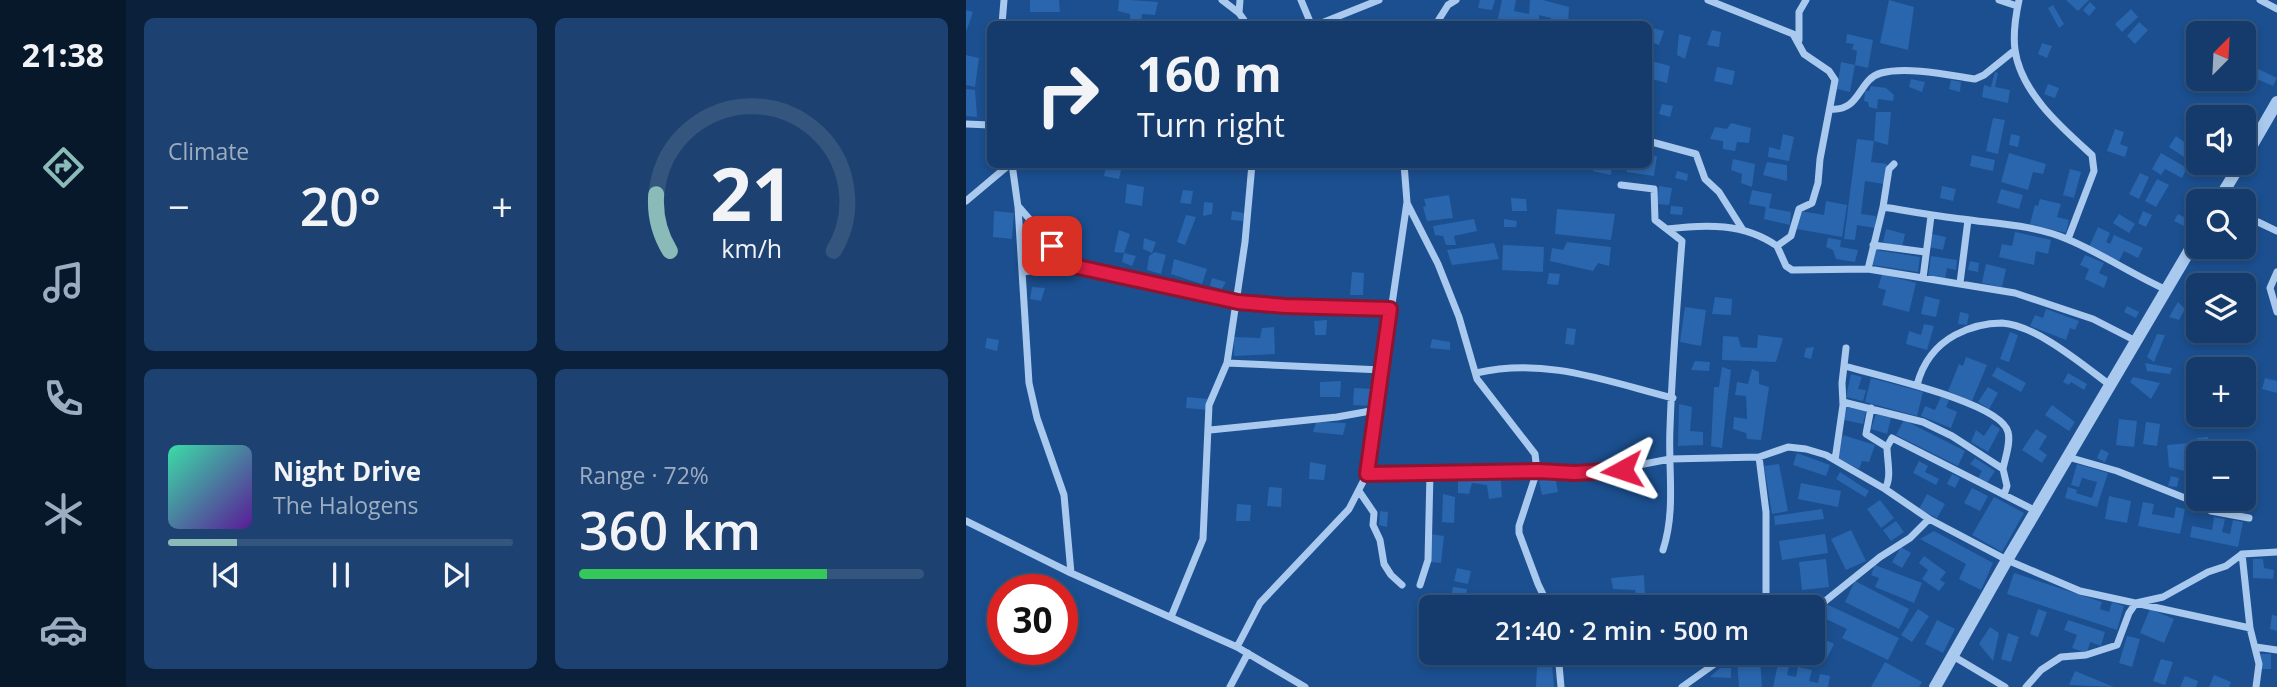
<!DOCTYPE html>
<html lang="en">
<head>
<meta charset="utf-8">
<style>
  :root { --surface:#143b6b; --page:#1d4271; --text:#f1f3f6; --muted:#9dadc1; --line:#33557e; --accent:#8bbbb9 }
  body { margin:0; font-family:"Open Sans",sans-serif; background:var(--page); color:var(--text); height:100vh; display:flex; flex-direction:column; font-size:26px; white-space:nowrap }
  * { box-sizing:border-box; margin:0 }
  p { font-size:23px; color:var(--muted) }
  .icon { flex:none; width:38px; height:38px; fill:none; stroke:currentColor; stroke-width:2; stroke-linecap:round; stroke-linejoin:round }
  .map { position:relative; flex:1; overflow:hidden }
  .side { display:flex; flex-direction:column; gap:18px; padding:18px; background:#0b203b; width:840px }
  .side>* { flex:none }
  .top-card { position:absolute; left:21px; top:21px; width:665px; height:147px; border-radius:10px; box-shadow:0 4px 10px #0003,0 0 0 2px var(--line); background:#143b6b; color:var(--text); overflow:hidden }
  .needle { width:46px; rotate:24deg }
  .tools { position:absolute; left:1220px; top:21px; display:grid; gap:14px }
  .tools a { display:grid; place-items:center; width:70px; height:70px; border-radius:10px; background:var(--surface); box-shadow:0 4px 10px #0003,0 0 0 2px var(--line); font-size:35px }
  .speed { position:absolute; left:21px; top:574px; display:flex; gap:14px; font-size:35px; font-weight:700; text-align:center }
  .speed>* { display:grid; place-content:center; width:91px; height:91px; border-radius:50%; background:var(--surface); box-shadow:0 4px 10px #0003,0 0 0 2px var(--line); line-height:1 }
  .speed .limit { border:10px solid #d22; background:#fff; color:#111 }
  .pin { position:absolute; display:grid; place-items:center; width:60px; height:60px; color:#fff; margin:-30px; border-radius:14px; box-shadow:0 4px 10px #0006 }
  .me { position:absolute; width:77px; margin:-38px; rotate:265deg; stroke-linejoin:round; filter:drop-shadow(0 0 5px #0008) }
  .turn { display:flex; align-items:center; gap:24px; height:147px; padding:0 35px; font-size:32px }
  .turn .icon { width:91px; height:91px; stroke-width:2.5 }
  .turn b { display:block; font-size:49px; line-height:60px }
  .big { font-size:52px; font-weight:600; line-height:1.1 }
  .side .widget { flex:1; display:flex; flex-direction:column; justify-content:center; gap:10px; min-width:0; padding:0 24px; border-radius:10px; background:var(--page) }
  .side .dial { align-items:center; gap:0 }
  .dial svg { height:182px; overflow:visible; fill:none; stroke:var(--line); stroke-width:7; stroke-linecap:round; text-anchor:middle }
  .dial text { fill:var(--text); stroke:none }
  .song { display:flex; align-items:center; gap:21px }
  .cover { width:84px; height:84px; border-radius:10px; background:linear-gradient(135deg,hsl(160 70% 55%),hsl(270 70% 35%)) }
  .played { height:7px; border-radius:4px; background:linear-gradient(90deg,var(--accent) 20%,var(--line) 20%) }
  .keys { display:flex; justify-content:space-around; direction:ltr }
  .heat { display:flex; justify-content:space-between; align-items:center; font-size:38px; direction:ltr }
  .charge { height:10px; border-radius:5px; background:linear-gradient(90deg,#34c759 72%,var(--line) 0) }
  .side .tiles { flex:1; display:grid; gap:18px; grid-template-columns:repeat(2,1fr) }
  .trip { position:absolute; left:453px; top:595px; width:406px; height:70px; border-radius:10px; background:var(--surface); box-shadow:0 4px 10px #0003,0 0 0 2px var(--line); font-weight:600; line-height:70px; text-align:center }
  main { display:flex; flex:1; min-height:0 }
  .menu { display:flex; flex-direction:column; width:126px; justify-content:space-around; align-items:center; background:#08182b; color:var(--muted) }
  .menu .icon { width:49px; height:49px }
  .menu .current { color:var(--accent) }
  .menu b { font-size:32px; color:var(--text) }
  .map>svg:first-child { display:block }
</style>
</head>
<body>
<main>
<nav class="menu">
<b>21:38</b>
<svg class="icon current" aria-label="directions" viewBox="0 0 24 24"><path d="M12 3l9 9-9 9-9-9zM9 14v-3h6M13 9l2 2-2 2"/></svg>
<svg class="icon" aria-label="music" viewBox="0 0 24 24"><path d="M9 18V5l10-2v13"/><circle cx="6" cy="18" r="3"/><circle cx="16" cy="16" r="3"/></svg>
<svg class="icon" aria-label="phone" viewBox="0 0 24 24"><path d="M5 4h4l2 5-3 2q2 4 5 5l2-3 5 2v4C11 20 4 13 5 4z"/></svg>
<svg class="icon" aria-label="climate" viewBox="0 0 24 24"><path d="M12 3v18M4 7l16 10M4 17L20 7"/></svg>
<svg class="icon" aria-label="car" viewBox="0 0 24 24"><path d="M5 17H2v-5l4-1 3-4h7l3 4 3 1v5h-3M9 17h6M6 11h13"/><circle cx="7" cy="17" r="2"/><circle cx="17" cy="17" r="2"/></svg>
</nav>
<section class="side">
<div class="tiles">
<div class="widget"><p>Climate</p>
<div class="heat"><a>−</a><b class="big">20°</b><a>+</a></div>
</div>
<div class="widget dial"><svg viewBox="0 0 100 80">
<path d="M14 69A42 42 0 1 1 86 69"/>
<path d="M14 69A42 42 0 0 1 8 44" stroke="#8bbbb9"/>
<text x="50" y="56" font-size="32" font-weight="700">21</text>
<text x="50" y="72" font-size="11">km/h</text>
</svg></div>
<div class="widget">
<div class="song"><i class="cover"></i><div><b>Night Drive</b><p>The Halogens</p></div></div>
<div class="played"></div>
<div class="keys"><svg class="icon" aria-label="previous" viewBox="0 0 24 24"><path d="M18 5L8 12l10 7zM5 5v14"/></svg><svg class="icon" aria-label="pause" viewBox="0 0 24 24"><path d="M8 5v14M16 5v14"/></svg><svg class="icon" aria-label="next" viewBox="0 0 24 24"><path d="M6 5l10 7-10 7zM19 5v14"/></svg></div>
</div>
<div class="widget"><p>Range · 72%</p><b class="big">360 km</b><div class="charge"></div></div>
</div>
</section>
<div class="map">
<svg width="1311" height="687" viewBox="0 0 1311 687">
  <rect width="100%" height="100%" fill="#1b4f8f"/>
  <path fill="#2a66ad" d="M64 0H93L94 12H64Z
    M153 0H164L192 2 189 15 176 14 175 24H164V14L152 11Z
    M514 0H529L526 10 512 8Z
    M536 0H550L548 11 563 14 564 0H577L603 7 602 24H585V18L573 15V24L531 23Z
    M923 0 948 7 942 50 914 43Z
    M1100 0H1123L1112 11Z
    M1124 2 1130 8 1123 16 1117 10Z
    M1087 5 1098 24 1093 28 1082 8Z
    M1165 9 1172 17 1156 32 1149 24Z
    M0 10 7 12 0 32Z
    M53 20 74 21 73 24H52Z
    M1173 22 1182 30 1169 44 1161 36Z
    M687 28 698 31 693 45 685 42Z
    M746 30 755 32 753 47 741 45Z
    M713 34 725 37 719 59 711 55Z
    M881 34 907 40 902 68 889 65 891 51 886 49 888 44 880 43Z
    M1076 43 1086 46 1081 58 1072 54Z
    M0 55 13 58 9 87 0 85Z
    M682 60 704 66 701 83 682 78Z
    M875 62 889 65 884 92 871 89Z
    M751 67 769 71 766 85 748 81Z
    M1288 67 1311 78 1307 86 1284 76Z
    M1029 72 1032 73 1029 87 1044 90 1042 103 1016 97 1018 85 1025 87Z
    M945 79 959 82 956 92 943 87Z
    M985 80 995 82 994 92 983 89Z
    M1082 84 1093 88 1089 98 1078 94Z
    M905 86 920 88 928 95 927 101 912 99 911 109 903 107 902 102 898 101 899 91H903Z
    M0 89 9 90 11 117 0 116Z
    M696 104 707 106 704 117 693 114Z
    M910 112H925L922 145 908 141Z
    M1027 118 1039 120 1032 154 1020 151Z
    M765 123 785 128 783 143 771 142 769 151 757 149V141L744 139 749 127 761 129Z
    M1149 129 1158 132 1154 144 1162 147 1159 157 1141 151Z
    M817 134 828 137 823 161 802 157 803 147 814 150Z
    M1045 134 1054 136 1052 147 1043 145Z
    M1210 136 1231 151 1224 161 1203 147Z
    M891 139 908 141 905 162 921 164 918 184 899 181 895 214 910 216 909 228 891 225 889 240 878 239Z
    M1043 153 1080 164 1077 174 1067 172 1062 190 1035 182Z
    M1195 153 1221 168 1216 178 1199 169 1195 175 1186 169Z
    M682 155 691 156 688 176 661 172V164H682Z
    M1006 155 1029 160 1027 171 1004 166Z
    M767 159 789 164 786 187 775 183 776 174 765 170Z
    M801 162 821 165V181L797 175Z
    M627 164 646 165 645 175 627 171Z
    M140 167 155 170 153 179 138 176Z
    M1104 169 1115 172 1108 198 1097 195Z
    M711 171 722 174 721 181 709 178Z
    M1174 173 1183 177 1173 199 1163 194Z
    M1191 179 1203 185 1190 207 1179 201Z
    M161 184 178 187 176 206 159 203Z
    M693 186 706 188 703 205 691 204Z
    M976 186 990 189 987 201 974 198Z
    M1035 189 1057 195 1053 209 1031 203Z
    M217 190 227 191 225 204 214 203Z
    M786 190 806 194 803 208 825 212 824 225 798 219 800 207 783 204Z
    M483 195 487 218 461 221 457 207 460 206 458 199Z
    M545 198 560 199 561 211H546Z
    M1074 199 1095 204 1091 217 1103 220 1100 233 1064 224 1069 205 1072 206Z
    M860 201 881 205 876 237 831 229 834 211 858 215Z
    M238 202 247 203 246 214 237 216Z
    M705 206 717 207 716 215 704 214Z
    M591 209 649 214 645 240 589 234Z
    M28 211 48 213 46 239 27 237Z
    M266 211 278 213 277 221 265 220Z
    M1177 211 1186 215 1180 227 1172 223Z
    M1153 214 1169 224 1163 233 1147 223Z
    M1212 214 1224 220 1220 227 1208 221Z
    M220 215 230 217 219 245 211 242Z
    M508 219 511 231 488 236 490 245H480L477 236 469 235 467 226Z
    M538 219 551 221 550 227H538Z
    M1132 227 1144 233 1140 242 1144 244 1148 235 1177 248 1172 258 1158 251 1153 261 1123 247Z
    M920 229 939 234 936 247 917 242Z
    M153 230 164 234 158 253 148 252Z
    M1049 232 1085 240 1082 254 1070 251 1068 265 1033 257 1036 244 1046 246Z
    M966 234 980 237 977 250 963 247Z
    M178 238 190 242 186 253 177 249Z
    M862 238 875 240 874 247 892 250 889 262 870 259 867 250 860 247Z
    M601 242 645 247 643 266 632 263 627 271 584 261 586 248 597 250Z
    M528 243 533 259 486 265 481 250Z
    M537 245 578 247 577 272 536 270Z
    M910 250 954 257 952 272 907 265Z
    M189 252 200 255 195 274 181 270 183 256Z
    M158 253 170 256 166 266 156 262Z
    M1119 255 1138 263 1133 273 1142 277 1138 288 1119 279 1123 269 1114 265Z
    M965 256 991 260 990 270 981 268 979 279 962 277Z
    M208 259 241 269 236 284 205 274Z
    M1004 261 1013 263 1012 272 1002 270Z
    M1020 264 1040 269 1036 287 1016 283Z
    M386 272 398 273 397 295H384Z
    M583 273 594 274 592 285 581 284Z
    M916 274 950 283 943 312 916 305 920 290 912 288Z
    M246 278 260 282 256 289 244 286Z
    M66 287 79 288 75 301 64 299Z
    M959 296 974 300 970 317 955 314Z
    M749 297 766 299 765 315 746 314Z
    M1212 302 1219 309 1213 320 1203 317Z
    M1224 305 1232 308 1227 323 1218 321Z
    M1161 306 1173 312 1170 318 1158 312Z
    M719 307 740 310 735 346 714 342Z
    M1080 309 1113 321 1109 330 1104 328 1100 340 1064 326 1069 315 1077 318Z
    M994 312 1003 314 1001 325 992 324Z
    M361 320 360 335H349L348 321Z
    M958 324 968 326 961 350 940 344 943 331 955 335Z
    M308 327 309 354 268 356V337L294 338 296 328Z
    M601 328 610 329 608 345 599 344Z
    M1044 332 1052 335 1043 362 1034 359Z
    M1191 334 1199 335 1188 362 1181 357Z
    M792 335 817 338 810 362 756 360 757 336 772 337 775 347 791 348Z
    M21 338 33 340 31 351 19 348Z
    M466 339 484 342V350L464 348Z
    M848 347 845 359 838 357 840 348Z
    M1000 357 1021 365 1006 401 982 391 993 364 997 366Z
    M729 361 744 362 743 371 725 370Z
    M1179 363 1206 368 1204 374 1181 371Z
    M756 367 765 370 756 448 745 446 748 387H753Z
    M1031 367 1060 383 1055 392 1026 376Z
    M786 369 793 372V384L803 387 795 440 781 439 780 433 767 429 768 417 781 419 780 396 769 395 771 382 782 384Z
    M1232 369V385L1225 384 1222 371Z
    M1102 373 1121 384 1118 390 1105 382 1103 385 1097 382Z
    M885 374 896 377 892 389 900 390 897 401 880 397Z
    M1167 377 1194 383 1185 399 1164 382Z
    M905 378 957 392 951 416 899 402Z
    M1299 378 1311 381V393L1296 389Z
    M375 381 374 397H354V382Z
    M1022 387 1032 393 1023 409 1012 402Z
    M388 388 408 389 407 406 387 405Z
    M221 397 243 399 242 410 220 408Z
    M975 397 983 400 980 407 991 412 985 428 955 416 959 406 969 410Z
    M713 404 726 407 724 431 737 432V445L712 446Z
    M1086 405 1109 422 1103 431 1079 415Z
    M881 407 900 411 897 424 878 420Z
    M1278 411 1285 412 1283 423 1265 419V415H1278Z
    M910 414 925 418 921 434 905 429Z
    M1153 419 1171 421 1168 447 1150 445Z
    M938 420 999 451 992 466 930 435Z
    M350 422 380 423 377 435 347 432Z
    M1180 422 1194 424 1191 446 1177 444Z
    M1026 424 1034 429 1022 452 1005 442 1010 430 1018 436Z
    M1070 429 1081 436 1073 449 1081 455 1076 463 1056 450Z
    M877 435 909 445 903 462 896 461 893 469 871 458Z
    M1242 437 1241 453H1232V467H1228L1231 438Z
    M1223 443 1226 473 1203 467 1201 445Z
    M1265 447 1286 449 1282 484H1278V453H1265Z
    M1135 449 1143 453 1139 462 1131 458Z
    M831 453 864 465 860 476 827 465Z
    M1009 458 1029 471 1021 483 1012 478 1016 471 1004 464Z
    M953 461 962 466 959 472 973 479 970 485 947 473Z
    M344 462 360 465 358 480 343 479Z
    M813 464 822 511 806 514 798 466Z
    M1111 464 1142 473 1131 507 1099 498 1102 487 1111 490 1110 493 1126 498 1131 482 1116 478 1113 487 1105 485Z
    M492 466 534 468 536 497 523 499 521 485 506 483 503 494 492 493Z
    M874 472 903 491 899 497 870 479Z
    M986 474 994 478 989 488 981 484Z
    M1205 476 1213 478 1211 487 1202 486Z
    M589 477 592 492 576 495 573 481Z
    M835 483 875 491 872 507 832 499Z
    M303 487 316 488 315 507 301 506Z
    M1006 488 1022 496 1014 511 998 503Z
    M477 494 489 497 488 523 476 522Z
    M961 494 979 504 971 518 953 509Z
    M1143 496 1165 501 1161 523 1139 519Z
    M1028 497 1058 513 1036 552 1006 535Z
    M914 500 928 518 915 528 901 509Z
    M1177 502 1188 504 1186 514 1208 518 1210 507 1219 509 1214 534 1172 526Z
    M271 504 285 505 284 521H270Z
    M856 509 858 519 809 525 808 516Z
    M414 511 422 512 421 527 413 525Z
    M1248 517 1259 519 1256 532 1264 534 1267 520 1277 522 1272 547 1224 537 1226 526 1246 530Z
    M930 521 938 532 925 541 917 530Z
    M885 530 900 561 880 570 865 539Z
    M968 531 1027 563 1015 590 993 579 1000 564 954 539Z
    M464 534 478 536 475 563 464 562Z
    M859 534 862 553 816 560 813 541Z
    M935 547 945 553 936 568 926 562Z
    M958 556 980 572 974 580 979 583 973 591 956 579 962 570 953 563Z
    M860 559 863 587 836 590 833 562Z
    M1287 559H1297L1298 568 1308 570 1307 579 1287 578Z
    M909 565 956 583 948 603 909 587 913 578 905 575Z
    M491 568 505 571 502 584 488 581Z
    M1048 573 1136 602 1134 609 1143 612 1146 602 1158 606 1151 630 1041 594Z
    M678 575 679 598 671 601 669 590 647 589 645 578Z
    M889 581 943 609 933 629 879 602Z
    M487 587 501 589 498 607H484Z
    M629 602 659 603V607H629Z
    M858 603 933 638 922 660 876 638 881 629 860 619 856 628 848 624Z
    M457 607H466V618L456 617Z
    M952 609 963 616 946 642 935 635Z
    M1072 609 1081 612 1072 637 1064 634Z
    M1184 609 1208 619 1198 643 1174 633Z
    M1306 615 1311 616V631L1304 629Z
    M971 620 989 629 977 653 959 644Z
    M1102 620 1139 632 1135 646 1124 642 1121 653 1106 648 1111 635 1098 630Z
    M1024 627 1033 633 1027 661 1013 644Z
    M1042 633 1053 637 1045 662 1035 659Z
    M850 635 868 644 861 658 847 652Z
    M1161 636 1174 639 1166 667 1153 663Z
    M1295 654H1305V669H1295Z
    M794 658 796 687H773L771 660Z
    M1195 659 1207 662 1199 685 1187 681Z
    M919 662 956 682 953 687H905Z
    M812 664 823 666 821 675 830 677 832 667 846 670 843 681 852 683 854 674 864 676 862 687H807Z
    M586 665 588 687H570L571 666Z
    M754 668H765V678L744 677Z
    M1109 671 1148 687 1103 685Z
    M1248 675 1265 682 1263 687H1243Z
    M1219 676 1232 681 1230 687H1214Z"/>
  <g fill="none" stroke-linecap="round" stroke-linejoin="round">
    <path stroke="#a9c9ee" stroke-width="7" d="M256 0 273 13 278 20 277 24
      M335 0 345 24
      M742 0 827 34 838 54 863 71 869 80 854 159 852 183 846 203 833 209 825 236 811 246
      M1033 0 1051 6
      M1053 0C1050 14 1047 35 1049 50 1055 93 1096 128 1126 155L1128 171 1102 239
      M1294 0 1311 9
      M273 13 274 0
      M36 24 38 0
      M353 24 413 0
      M470 24 482 5 490 0
      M833 40V12L840 0
      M864 109C895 112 892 79 915 73 941 66 983 75 1009 79L1018 75 1049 50
      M0 124 24 125
      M682 141 730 154 739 179 753 192 777 230
      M46 164 52 207 63 383 71 418 98 495 105 573
      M655 185 688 189 689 220 716 241C711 303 706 366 704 428 702 470 710 510 697 550
      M0 201 44 164
      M441 203 472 264 493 317 511 379 569 454 571 471 553 526V533L572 584 583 607
      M53 207 103 265
      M917 207 923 169 928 164
      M1278 219 1292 222 1311 231
      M701 229C740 224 778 223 811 246L820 266 826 270 902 269 1049 293 1127 319 1170 341
      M907 245 959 252
      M902 269 917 207C943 211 970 216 996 219 1032 224 1068 225 1101 239 1135 253 1167 275 1201 290
      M57 272 103 265 272 302 319 306 424 309
      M1311 272 1304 288 1311 312
      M957 278 965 216
      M994 283 1002 220
      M261 363 416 370
      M879 366C908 375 1035 402 1042 432 1045 443 1039 458 1037 469
      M510 373C580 357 640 381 707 398
      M951 385C957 362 969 346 989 335 1004 327 1019 323 1036 323 1070 325 1117 365 1144 385
      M877 402 957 422 986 436 1037 469 1041 486 1038 495
      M905 408 900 434 921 447C921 461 926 477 919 489
      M244 430 371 417 410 410
      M921 447 926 438 1070 511
      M793 457 800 512V607
      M1102 457 1151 471 1224 500 1245 511 1283 518
      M869 460 877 405 876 383 880 348
      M401 474 571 471 631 473 704 459 793 457 822 447 840 449 860 455 919 489 963 519 1041 560 1114 591 1284 628
      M393 491 408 513 407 525 414 540 418 564 425 575 436 585
      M0 521 105 573 271 647 339 687
      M1276 554 1284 628 1293 664 1290 687
      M454 585 462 560 464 473
      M847 608 858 602 914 557 944 538 963 519
      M205 617 237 539 243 405 261 363 279 242 286 164
      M271 647 294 603 383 509 401 474 441 202 438 164
      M1290 647 1311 650
      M592 653 595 687
      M987 656 1039 687
      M264 687 282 653
      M716 687 764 653
      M1060 687 1075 670 1095 657 1120 655 1151 645 1163 613 1170 603 1197 597 1242 572 1260 566 1276 554 1311 552"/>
    <path stroke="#a9c9ee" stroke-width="12" d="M1278 159 1311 102
      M1252 201 1275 163
      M969 687 1041 560 1232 236"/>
  </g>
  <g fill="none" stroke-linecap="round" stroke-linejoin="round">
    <g stroke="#92132f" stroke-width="18">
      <path id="route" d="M86 246 103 265 272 302 319 306 424 309 401 474 572 471 609 473 656 470"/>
    </g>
    <use href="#route" stroke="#e11d48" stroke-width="12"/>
  </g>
</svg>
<div class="tools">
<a><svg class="needle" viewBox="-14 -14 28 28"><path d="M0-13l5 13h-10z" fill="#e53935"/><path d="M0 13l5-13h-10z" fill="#9dadc1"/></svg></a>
<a><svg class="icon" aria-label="sound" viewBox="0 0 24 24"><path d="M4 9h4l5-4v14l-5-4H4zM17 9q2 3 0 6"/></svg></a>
<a><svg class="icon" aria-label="search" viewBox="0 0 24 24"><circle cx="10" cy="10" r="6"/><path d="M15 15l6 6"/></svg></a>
<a><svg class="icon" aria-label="layers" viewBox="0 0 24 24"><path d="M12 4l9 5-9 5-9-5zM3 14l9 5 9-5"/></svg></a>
<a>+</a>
<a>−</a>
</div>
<div class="speed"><div class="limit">30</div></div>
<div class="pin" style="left:86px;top:246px;background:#d93025"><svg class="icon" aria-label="arrive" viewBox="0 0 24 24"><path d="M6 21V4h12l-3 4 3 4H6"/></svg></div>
<svg class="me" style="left:656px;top:470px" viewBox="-20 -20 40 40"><path d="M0-17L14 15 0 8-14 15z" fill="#e11d48" stroke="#fff" stroke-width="4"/></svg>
<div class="trip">21:40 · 2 min · 500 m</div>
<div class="top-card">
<div class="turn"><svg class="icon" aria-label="right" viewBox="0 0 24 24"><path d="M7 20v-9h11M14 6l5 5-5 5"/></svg><div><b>160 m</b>Turn right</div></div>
</div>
</div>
</main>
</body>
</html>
